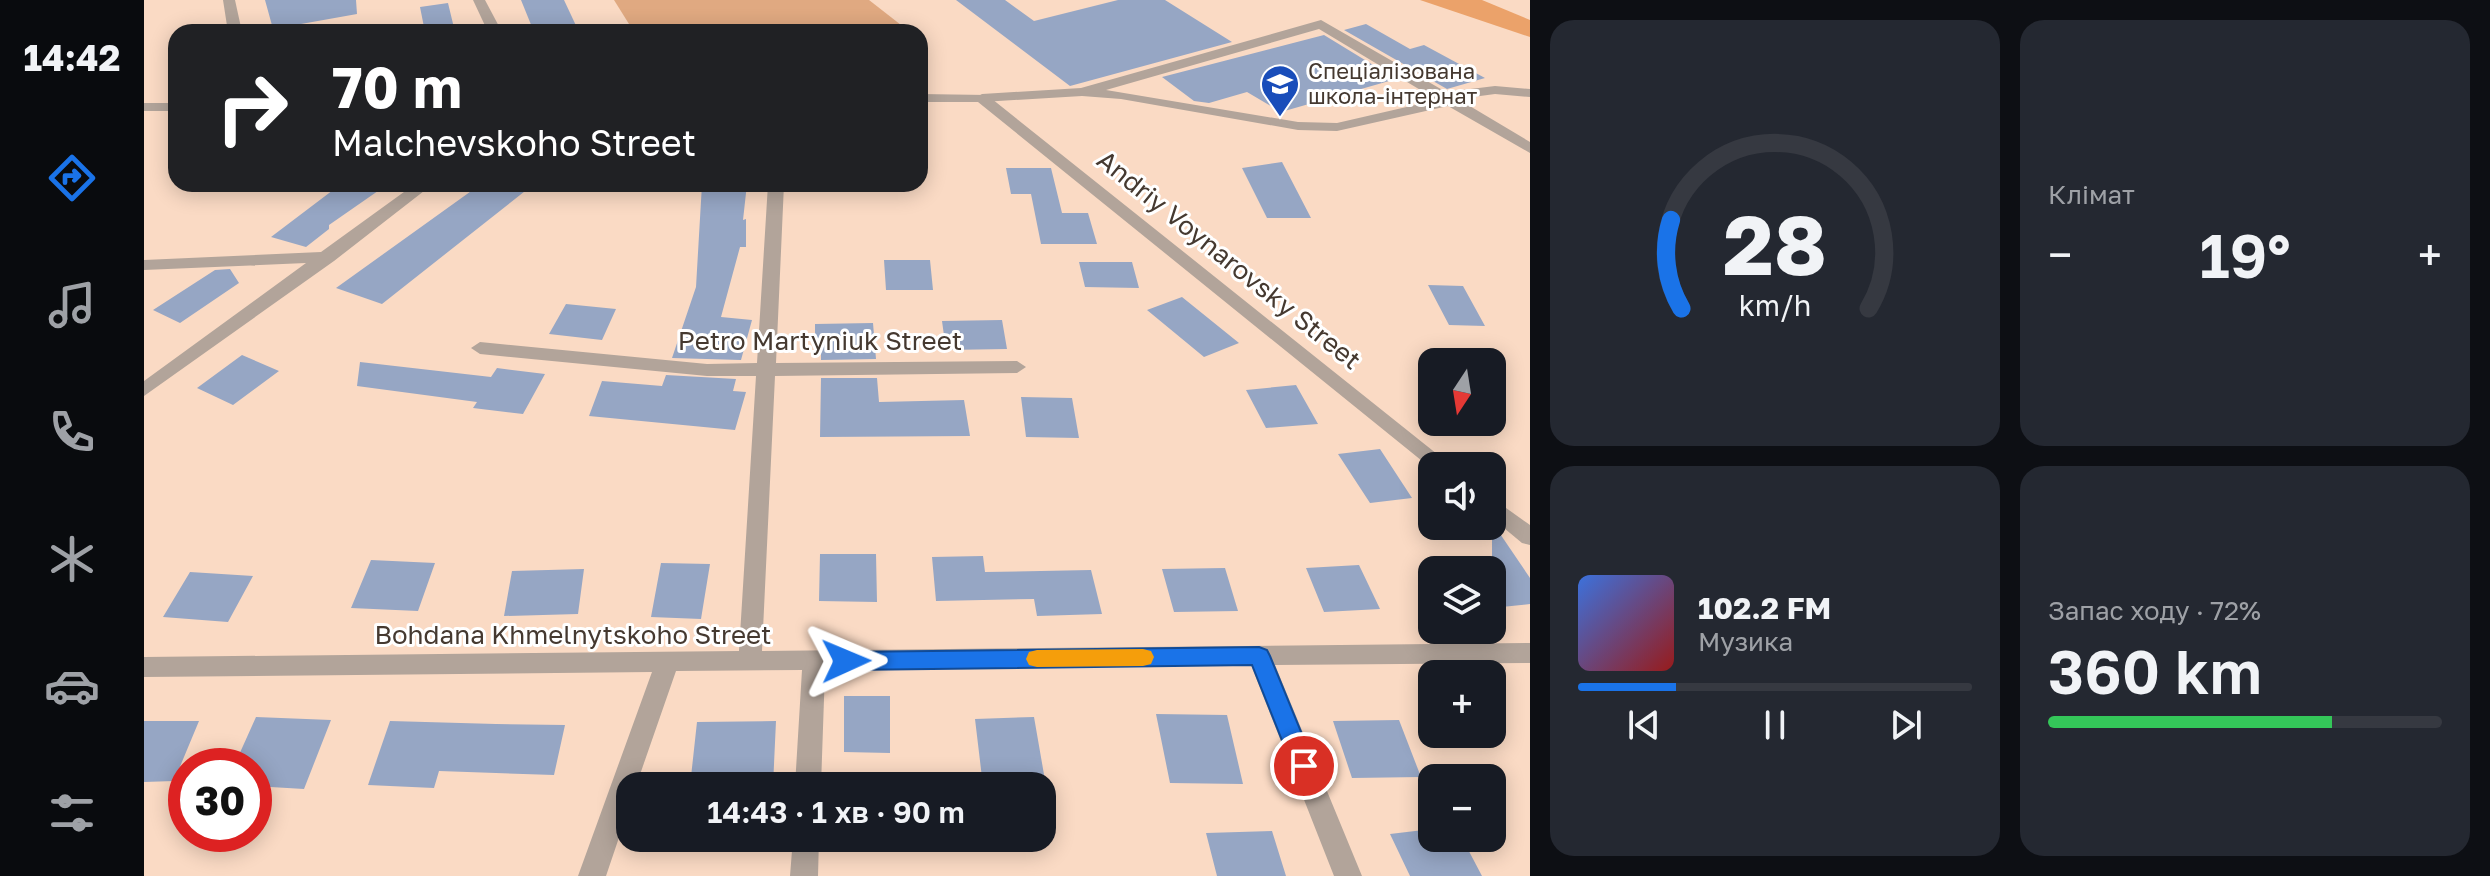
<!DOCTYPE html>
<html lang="uk">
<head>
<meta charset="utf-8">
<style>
  :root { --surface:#171b24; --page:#242831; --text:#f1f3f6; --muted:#9ea1a6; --line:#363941; --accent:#1a73e8 }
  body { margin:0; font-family:"Golos Text",sans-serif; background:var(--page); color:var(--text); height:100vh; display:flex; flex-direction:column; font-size:30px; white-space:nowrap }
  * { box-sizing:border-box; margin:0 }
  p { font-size:26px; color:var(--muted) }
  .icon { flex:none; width:44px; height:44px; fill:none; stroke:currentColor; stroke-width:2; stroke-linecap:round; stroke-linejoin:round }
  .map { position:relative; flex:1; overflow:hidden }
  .details { display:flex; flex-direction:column; gap:20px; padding:20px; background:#0d0f14; width:960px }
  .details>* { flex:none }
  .guide { position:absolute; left:24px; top:24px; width:760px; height:168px; border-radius:24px; box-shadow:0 4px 20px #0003; background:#202124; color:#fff; overflow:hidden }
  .needle { width:52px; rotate:192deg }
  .controls { position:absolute; left:1274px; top:348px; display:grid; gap:16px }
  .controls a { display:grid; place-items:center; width:88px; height:88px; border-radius:16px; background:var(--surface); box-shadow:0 4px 20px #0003; font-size:40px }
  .speed { position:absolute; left:24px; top:748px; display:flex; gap:16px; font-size:40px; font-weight:700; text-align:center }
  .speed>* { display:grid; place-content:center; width:104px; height:104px; border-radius:50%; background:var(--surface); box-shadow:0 4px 20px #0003; line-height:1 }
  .speed .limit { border:12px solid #d22; background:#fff; color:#111 }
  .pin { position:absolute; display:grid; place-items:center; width:68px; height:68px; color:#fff; margin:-34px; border:4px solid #fff; border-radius:50%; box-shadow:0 2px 8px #0007 }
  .me { position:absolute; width:88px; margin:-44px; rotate:89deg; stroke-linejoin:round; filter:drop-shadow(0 0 6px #0008) }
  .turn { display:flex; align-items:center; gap:28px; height:168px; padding:0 32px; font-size:36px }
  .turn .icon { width:104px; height:104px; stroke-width:2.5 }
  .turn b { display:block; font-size:56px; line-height:68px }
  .big { font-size:60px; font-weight:600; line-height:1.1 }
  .details .tile { flex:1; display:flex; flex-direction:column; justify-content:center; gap:12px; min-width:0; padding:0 28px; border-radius:24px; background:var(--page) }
  .details .dial { align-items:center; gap:0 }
  .dial svg { height:208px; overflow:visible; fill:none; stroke:var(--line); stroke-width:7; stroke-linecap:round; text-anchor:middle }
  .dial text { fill:var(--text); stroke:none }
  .song { display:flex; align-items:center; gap:24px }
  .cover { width:96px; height:96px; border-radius:12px; background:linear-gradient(135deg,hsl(220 70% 55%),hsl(0 70% 35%)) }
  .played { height:8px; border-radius:4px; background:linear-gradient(90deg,var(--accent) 25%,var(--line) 25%) }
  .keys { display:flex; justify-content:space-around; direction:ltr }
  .heat { display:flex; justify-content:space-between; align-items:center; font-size:44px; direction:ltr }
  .charge { height:12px; border-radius:6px; background:linear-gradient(90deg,#34c759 72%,var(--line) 0) }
  .details .tiles { flex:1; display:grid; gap:20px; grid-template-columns:repeat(2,1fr) }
  .trip { position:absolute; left:472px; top:772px; width:440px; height:80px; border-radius:24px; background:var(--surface); box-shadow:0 4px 20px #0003; font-weight:600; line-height:80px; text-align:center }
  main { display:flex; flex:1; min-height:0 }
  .dock { display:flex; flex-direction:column; width:144px; justify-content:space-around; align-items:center; background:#090b0e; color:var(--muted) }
  .dock .icon { width:56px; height:56px }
  .dock .current { color:var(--accent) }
  .dock b { font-size:36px; color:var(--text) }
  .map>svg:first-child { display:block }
</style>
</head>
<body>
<main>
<nav class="dock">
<b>14:42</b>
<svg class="icon current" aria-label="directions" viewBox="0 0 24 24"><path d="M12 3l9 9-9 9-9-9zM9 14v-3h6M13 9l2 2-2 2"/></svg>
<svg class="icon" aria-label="music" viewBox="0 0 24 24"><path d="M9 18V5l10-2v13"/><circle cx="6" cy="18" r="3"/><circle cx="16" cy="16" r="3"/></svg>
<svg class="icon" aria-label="phone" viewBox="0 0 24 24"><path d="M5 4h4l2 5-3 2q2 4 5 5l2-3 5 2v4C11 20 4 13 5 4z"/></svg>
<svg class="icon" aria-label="climate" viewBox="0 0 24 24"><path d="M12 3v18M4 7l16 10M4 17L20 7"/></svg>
<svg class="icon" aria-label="car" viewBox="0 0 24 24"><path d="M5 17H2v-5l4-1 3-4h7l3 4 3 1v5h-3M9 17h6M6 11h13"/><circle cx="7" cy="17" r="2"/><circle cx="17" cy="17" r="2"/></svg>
<svg class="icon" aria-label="filters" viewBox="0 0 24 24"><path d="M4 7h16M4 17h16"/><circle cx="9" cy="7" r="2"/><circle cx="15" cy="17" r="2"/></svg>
</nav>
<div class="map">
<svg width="1386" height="876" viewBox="0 0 1386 876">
  <rect width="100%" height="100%" fill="#fadac4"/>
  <path fill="#e0a981" d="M470 0H725L766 32H490Z"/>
  <path fill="#eba26a" d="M1276 0H1338L1386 20V37Z"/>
  <path fill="#96a6c4" d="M121 0H212L213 14 129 29Z
    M377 0H420L435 32H390Z
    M812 0H861L890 21 974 0H1021L1088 42 926 86Z
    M304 3 311 32H281L276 7Z
    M1222 24 1266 49 1280 45 1341 78 1303 89 1200 30Z
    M1180 35 1252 79 1137 112 1103 92 1065 103 1050 101 1018 77Z
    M1138 162 1167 218H1123L1098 168Z
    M862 168H907L918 213H944L953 244H897L887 194H867Z
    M197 184H244L185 225V229L162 247 127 237Z
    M337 184H390L238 304 192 288Z
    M558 184H603L599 220 602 219V247H596L577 317 608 320 597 360 528 358 552 287Z
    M740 260H786L789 290H742Z
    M935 262H988L995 288 941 287Z
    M86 269 95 283 36 323 9 310 71 270Z
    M1284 285 1319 286 1341 326 1305 325Z
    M1038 297 1095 343 1060 357 1003 310Z
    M422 304 472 309 458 340 405 334Z
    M858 320 863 349 802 350 798 321Z
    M729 323 732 359 677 360V353H671V324Z
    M98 355 135 371 89 405 53 388Z
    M216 362 347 377 353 368 401 374 379 414 329 408 333 402 213 386Z
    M522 375 592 379 589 391 602 392 591 430 445 416 458 381 518 386Z
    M677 378H733L735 402 820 400 826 436 676 437Z
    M1152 385 1174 424 1122 428 1102 390Z
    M877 397 928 398 935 438 882 437Z
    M1236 449 1268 498 1226 503 1194 454Z
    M1348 522 1386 578V604L1348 608Z
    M676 554H732L733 602 675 601Z
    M839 556 841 572 947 570 958 614 893 616 890 599 792 601 788 557Z
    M227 560 291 563 274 611 207 608Z
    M517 563 566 564 557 619 507 617Z
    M1215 565 1236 609 1180 612 1162 568Z
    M1081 568 1094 611 1030 612 1018 569Z
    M440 569 434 614 360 616 368 571Z
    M46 572 109 576 84 622 19 617Z
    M700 696H746V753L700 752Z
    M1012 714 1083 715 1099 784 1026 783Z
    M112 717 187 720 160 789 110 786V766H90Z
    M890 717 902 786H839L831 719Z
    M1255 720 1277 777 1208 778 1189 721Z
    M0 721H55L30 781 0 782Z
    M246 721 352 724 421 725 410 775 295 771 290 788 224 785Z
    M632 721 629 786H546L553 722Z
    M1288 829V838H1318L1338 876H1266L1246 834Z
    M1128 831 1142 876H1073L1062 833Z"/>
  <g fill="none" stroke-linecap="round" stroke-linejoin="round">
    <path fill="#b2a49a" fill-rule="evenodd" d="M1177 20 1302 92 1351 86 1386 89V97L1351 94 1314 99 1386 142V153L1304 106 1193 131 1154 130 977 99 938 96 838 102 831 98 838 94 937 88ZM1175 29 1293 100 1193 123 1154 122 962 90Z"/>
    <path fill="#b2a49a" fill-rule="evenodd" d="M79 0H91L98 32H84Z
      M329 0H341L358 32H344Z
      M776 94 843 95 1308 466H1288V469L834 102H776Z
      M0 103H32V111H0Z
      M271 184H289L190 261 0 396V381L162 263 0 270V260L177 252Z
      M624 184H640L632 363 873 361 882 367 873 373 631 376 618 651 1386 643V663L1131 665 1218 876H1190L1107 665 681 670 677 786H651L658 670 532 671 492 786H486V805L462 876H434L508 672 0 677V657L595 651 612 376H563L336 354 327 348 336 342 563 364 613 363Z
      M1348 498 1386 525V545L1378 543 1348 518Z
      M649 838H675L674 876H646Z"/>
  </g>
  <path fill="#1a73e8" stroke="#114b97" stroke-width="2" d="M1115 647 1123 650 1126 656 1171 766 1168 773 1160 776 1151 773 1108 665 702 670 694 667 691 661 694 655 702 652Z"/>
  <path fill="#f59e0b" d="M999 649 1007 651 1010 657 1007 664 999 666 893 667 885 665 882 659 885 652 893 650Z"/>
  <defs>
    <g id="school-pin" transform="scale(2)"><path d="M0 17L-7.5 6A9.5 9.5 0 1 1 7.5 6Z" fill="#194dba" stroke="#fff"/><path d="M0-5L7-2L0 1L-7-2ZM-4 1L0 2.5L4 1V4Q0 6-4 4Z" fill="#fff"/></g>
  </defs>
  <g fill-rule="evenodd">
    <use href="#school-pin" x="1136" y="84"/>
  </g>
  <g text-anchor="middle" stroke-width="6" stroke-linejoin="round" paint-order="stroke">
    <g font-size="22" fill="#453930" stroke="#fff" text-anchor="start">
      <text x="1164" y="79">Спеціалізована<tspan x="1164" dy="25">школа-інтернат</tspan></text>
    </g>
    <g font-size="26" fill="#453930" stroke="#fff">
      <text transform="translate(1085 260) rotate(39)" y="9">Andriy Voynarovsky Street</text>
      <text x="676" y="350">Petro Martyniuk Street</text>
      <text x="429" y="644">Bohdana Khmelnytskoho Street</text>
    </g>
  </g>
</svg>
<div class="controls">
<a><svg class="needle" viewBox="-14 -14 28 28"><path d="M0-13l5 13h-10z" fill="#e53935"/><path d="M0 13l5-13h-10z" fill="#9ea1a6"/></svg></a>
<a><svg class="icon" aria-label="sound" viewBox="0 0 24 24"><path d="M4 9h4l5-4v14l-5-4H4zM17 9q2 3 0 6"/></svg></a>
<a><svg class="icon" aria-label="layers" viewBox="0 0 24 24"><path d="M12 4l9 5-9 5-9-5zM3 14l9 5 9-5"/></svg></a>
<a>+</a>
<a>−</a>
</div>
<div class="speed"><div class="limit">30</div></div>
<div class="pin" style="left:1160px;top:766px;background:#d93025"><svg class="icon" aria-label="arrive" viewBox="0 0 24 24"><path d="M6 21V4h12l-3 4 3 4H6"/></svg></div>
<svg class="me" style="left:702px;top:661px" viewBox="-20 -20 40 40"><path d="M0-17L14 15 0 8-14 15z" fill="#1a73e8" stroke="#fff" stroke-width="4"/></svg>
<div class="trip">14:43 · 1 хв · 90 m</div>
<div class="guide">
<div class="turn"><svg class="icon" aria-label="right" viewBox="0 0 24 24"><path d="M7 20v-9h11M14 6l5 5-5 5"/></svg><div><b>70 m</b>Malchevskoho Street</div></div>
</div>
</div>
<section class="details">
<div class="tiles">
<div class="tile dial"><svg viewBox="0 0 100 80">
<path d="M14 69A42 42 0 1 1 86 69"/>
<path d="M14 69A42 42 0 0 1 10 35" stroke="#1a73e8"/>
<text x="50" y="56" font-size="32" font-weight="700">28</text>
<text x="50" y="72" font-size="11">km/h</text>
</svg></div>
<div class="tile"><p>Клімат</p>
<div class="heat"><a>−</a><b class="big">19°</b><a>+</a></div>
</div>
<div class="tile">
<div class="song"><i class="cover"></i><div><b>102.2 FM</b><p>Музика</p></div></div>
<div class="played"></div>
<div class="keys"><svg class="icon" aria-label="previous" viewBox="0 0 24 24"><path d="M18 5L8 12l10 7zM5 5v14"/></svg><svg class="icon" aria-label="pause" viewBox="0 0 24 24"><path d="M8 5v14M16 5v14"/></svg><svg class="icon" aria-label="next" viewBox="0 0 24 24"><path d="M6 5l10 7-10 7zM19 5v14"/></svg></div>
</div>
<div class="tile"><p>Запас ходу · 72%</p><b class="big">360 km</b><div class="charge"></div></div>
</div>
</section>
</main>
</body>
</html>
